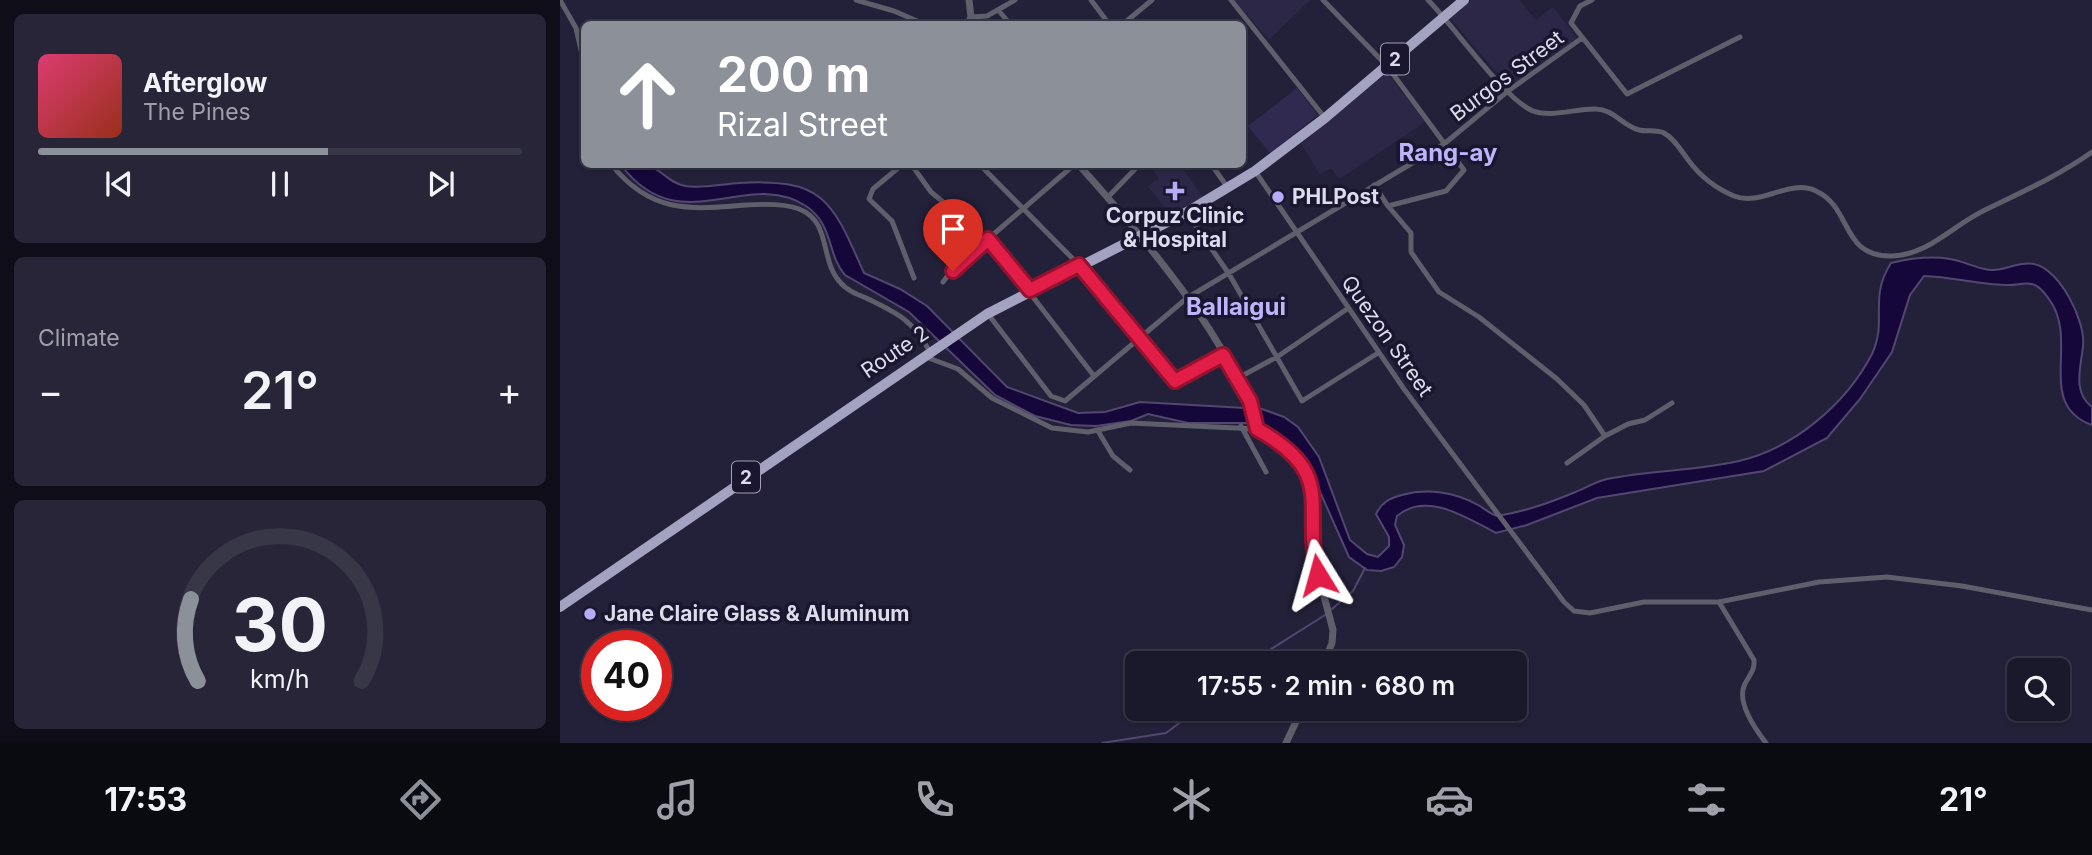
<!DOCTYPE html>
<html lang="en">
<head>
<meta charset="utf-8">
<style>
  :root { --surface:#1a182b; --page:#272537; --text:#f1f3f6; --muted:#9fa0a9; --line:#383747; --accent:#8c9099 }
  body { margin:0; font-family:Inter,sans-serif; background:var(--page); color:var(--text); height:100vh; display:flex; flex-direction:column; font-size:26px; white-space:nowrap }
  * { box-sizing:border-box; margin:0 }
  p { font-size:23px; color:var(--muted) }
  .icon { flex:none; width:38px; height:38px; fill:none; stroke:currentColor; stroke-width:2; stroke-linecap:round; stroke-linejoin:round }
  .map { position:relative; flex:1; overflow:hidden }
  .sheet { display:flex; flex-direction:column; gap:14px; padding:14px; background:#0e0d18; width:560px }
  .sheet>* { flex:none }
  .banner { position:absolute; left:21px; top:21px; width:665px; height:147px; border-radius:10px; box-shadow:0 2px 5px #0004,0 0 0 2px var(--line); background:#8c9099; color:#fff; overflow:hidden }
  .fabs { position:absolute; left:1447px; top:658px; display:grid; gap:14px }
  .fabs a { display:grid; place-items:center; width:63px; height:63px; border-radius:10px; background:var(--surface); box-shadow:0 2px 5px #0004,0 0 0 2px var(--line); font-size:35px }
  .speed { position:absolute; left:21px; top:630px; display:flex; gap:14px; font-size:35px; font-weight:700; text-align:center }
  .speed>* { display:grid; place-content:center; width:91px; height:91px; border-radius:50%; background:var(--surface); box-shadow:0 2px 5px #0004,0 0 0 2px var(--line); line-height:1 }
  .speed .limit { border:10px solid #d22; background:#fff; color:#111 }
  .pin { position:absolute; display:grid; place-items:center; width:60px; height:60px; color:#fff; margin:-72px -30px; border-radius:50% 50% 50% 0; rotate:-45deg; box-shadow:0 0 7px #0007 }
  .pin .icon { rotate:45deg }
  .me { position:absolute; width:77px; margin:-38px; rotate:352deg; stroke-linejoin:round; filter:drop-shadow(0 0 5px #0008) }
  .turn { display:flex; align-items:center; gap:24px; height:147px; padding:0 21px; font-size:32px }
  .turn .icon { width:91px; height:91px; stroke-width:2.5 }
  .turn b { display:block; font-size:49px; line-height:60px }
  .big { font-size:52px; font-weight:600; line-height:1.1 }
  .sheet .tile { flex:1; display:flex; flex-direction:column; justify-content:center; gap:10px; min-width:0; padding:0 24px; border-radius:10px; background:var(--page) }
  .sheet .dial { align-items:center; gap:0 }
  .dial svg { height:182px; overflow:visible; fill:none; stroke:var(--line); stroke-width:7; stroke-linecap:round; text-anchor:middle }
  .dial text { fill:var(--text); stroke:none }
  .song { display:flex; align-items:center; gap:21px }
  .cover { width:84px; height:84px; border-radius:10px; background:linear-gradient(135deg,hsl(340 70% 55%),hsl(10 70% 35%)) }
  .played { height:7px; border-radius:4px; background:linear-gradient(90deg,var(--accent) 60%,var(--line) 60%) }
  .keys { display:flex; justify-content:space-around; direction:ltr }
  .heat { display:flex; justify-content:space-between; align-items:center; font-size:38px; direction:ltr }
  .trip { position:absolute; left:565px; top:651px; width:402px; height:70px; border-radius:10px; background:var(--surface); box-shadow:0 2px 5px #0004,0 0 0 2px var(--line); font-weight:600; line-height:70px; text-align:center }
  .dock { display:flex; height:112px; justify-content:space-around; align-items:center; background:#0a0a11; color:var(--muted) }
  .dock .icon { width:49px; height:49px }
  .dock .on { color:var(--accent) }
  .dock b { font-size:32px; color:var(--text) }
  main { display:flex; flex:1; min-height:0 }
  .map>svg:first-child { display:block }
</style>
</head>
<body>
<main>
<section class="sheet">
<div class="tile">
<div class="song"><i class="cover"></i><div><b>Afterglow</b><p>The Pines</p></div></div>
<div class="played"></div>
<div class="keys"><svg class="icon" aria-label="previous" viewBox="0 0 24 24"><path d="M18 5L8 12l10 7zM5 5v14"/></svg><svg class="icon" aria-label="pause" viewBox="0 0 24 24"><path d="M8 5v14M16 5v14"/></svg><svg class="icon" aria-label="next" viewBox="0 0 24 24"><path d="M6 5l10 7-10 7zM19 5v14"/></svg></div>
</div>
<div class="tile"><p>Climate</p>
<div class="heat"><a>−</a><b class="big">21°</b><a>+</a></div>
</div>
<div class="tile dial"><svg viewBox="0 0 100 80">
<path d="M14 69A42 42 0 1 1 86 69"/>
<path d="M14 69A42 42 0 0 1 11 33" stroke="#8c9099"/>
<text x="50" y="56" font-size="32" font-weight="700">30</text>
<text x="50" y="72" font-size="11">km/h</text>
</svg></div>
</section>
<div class="map">
<svg width="1532" height="743" viewBox="0 0 1532 743">
  <rect width="100%" height="100%" fill="#232039"/>
  <path fill="#2c2747" d="M674 0H750L709 40Z
    M912 0H959L976 20 993 7 1017 38 949 87 890 18Z
    M827 73 865 122 779 179 771 168 760 174 741 144Z
    M589 165H620L643 197 610 215 588 186 599 178Z"/>
  <path fill="#302a51" d="M737 88 758 115 710 153 688 126Z"/>
  <path fill="#16073a" stroke="#524770" stroke-width="2" d="M61 165C69 165 81 162 88 165 102 170 109 183 125 186 142 189 162 184 179 183 265 178 272 201 304 273L340 289 367 306 447 387 518 413 545 412 580 402 702 409 724 417 738 427 759 457 790 540 807 554 818 557 829 546V537L816 514C822 502 830 498 842 495 867 488 895 492 918 505 925 509 930 514 937 516 964 512 989 503 1013 493 1025 489 1036 481 1047 479 1091 470 1136 471 1179 461 1234 448 1286 404 1312 354 1328 320 1308 299 1331 263 1348 259 1372 256 1390 259 1404 261 1417 269 1431 270 1445 271 1459 261 1474 264 1500 269 1526 322 1523 346 1521 367 1512 392 1532 407V425C1476 405 1518 343 1491 302 1486 295 1480 286 1472 284 1465 282 1457 285 1450 285 1421 285 1393 277 1364 276L1350 295 1332 352 1300 399 1267 438 1204 471 1037 498 967 525 936 533C907 518 867 491 837 516L835 525 844 545 842 557 834 567 821 571 807 570 789 557 745 458 717 432 707 427 687 423H628L588 414 571 421 536 426 511 425 475 416 435 395 349 312 285 275C267 255 274 225 246 206 187 167 120 243 61 165Z"/>
  <g fill="none" stroke-linecap="round" stroke-linejoin="round">
    <path stroke="#524770" stroke-width="2" d="M772 609 793 591 805 568
      M689 663 765 615
      M542 743 606 733 638 709"/>
    <path stroke="#5f5e6b" stroke-width="5" d="M0 0 16 28 24 64
      M296 0 334 11 364 24
      M531 0 549 24
      M671 0 765 118
      M763 0 827 66 904 170 886 191 828 206 814 185
      M868 0C893 25 945 100 973 111 992 118 1017 108 1036 109 1053 109 1063 126 1079 130 1087 132 1096 129 1104 133 1115 139 1122 152 1129 161 1141 177 1155 188 1174 196 1201 207 1229 178 1256 191 1293 208 1280 257 1332 256 1369 255 1393 225 1425 210 1462 192 1498 176 1532 152
      M1032 0 1020 6 1011 23 1067 94 1180 37
      M439 11 450 24
      M411 17 427 16 455 0
      M563 24 592 0
      M51 164C90 213 128 210 186 205 202 204 224 203 239 209 271 221 260 259 279 281 286 290 296 294 306 298 337 313 353 320 370 352
      M343 164 313 189 309 199 332 221 354 278
      M351 164 371 192 428 239 534 376
      M419 164 519 265 615 381 663 355
      M651 164 668 188
      M695 171 844 389 1004 602 1014 611 1030 613 1084 602H1159L1259 582 1327 577 1402 586 1532 610
      M548 197 580 164
      M828 206 851 233V252L879 292 919 317 997 379 1024 405 1045 436
      M627 213 669 274 742 401 818 353
      M383 282 392 270 515 164
      M428 314 491 396 505 401 627 298 884 144 948 91 1022 38
      M366 357 398 369 432 398 492 428 528 432 571 423 697 429
      M678 378 717 357 787 309
      M681 426 706 472
      M538 431 553 456 570 470
      M1007 463 1045 436 1068 424 1085 420 1112 403
      M1159 602 1194 660C1195 672 1188 676 1184 686 1177 704 1196 730 1206 743"/>
    <path stroke="#5f5e6b" stroke-width="7" d="M408 24 411 17 409 0
      M518 164C578 231 675 343 697 429L731 454 751 485 755 506 753 555 773 630 772 643 764 663
      M726 743 742 709"/>
    <path stroke="#a4a2c1" stroke-width="10" d="M0 607 427 314 627 212 695 171 765 118 904 0"/>
  </g>
  <g fill="none" stroke-linecap="round" stroke-linejoin="round">
    <g stroke="#92132f" stroke-width="18">
      <path id="route" d="M393 271 428 239 470 290 519 265 615 381 663 355 690 401 697 429C779 475 741 505 758 575"/>
    </g>
    <use href="#route" stroke="#e11d48" stroke-width="12"/>
  </g>
  <g fill="#b5acf8" stroke="#1a162f" stroke-width="2.5">
    <path d="M611.5 180.5h7v7h7v7h-7v7h-7v-7h-7v-7h7z"/>
    <circle cx="718" cy="197" r="7"/>
    <circle cx="30" cy="614" r="7"/>
  </g>
  <g text-anchor="middle" stroke-width="7" stroke-linejoin="round" paint-order="stroke">
    <g fill="#1a162f" stroke="#a2a1b4" stroke-width="2">
      <rect x="821" y="43.5" width="28" height="31" rx="5"/>
      <rect x="172" y="461.5" width="28" height="31" rx="5"/>
    </g>
    <g font-size="19" font-weight="bold" fill="#dddced">
      <text x="835" y="66">2</text>
      <text x="186" y="484">2</text>
    </g>
    <g font-size="21" fill="#dddced" stroke="#1a162f">
      <text transform="translate(947 76) rotate(-37)" y="7">Burgos Street</text>
      <text transform="translate(827 336) rotate(55)" y="7">Quezon Street</text>
      <text transform="translate(335 352) rotate(-34)" y="7">Route 2</text>
    </g>
    <g font-size="21" font-weight="bold" fill="#dddced" stroke="#1a162f" text-anchor="start">
      <text x="732" y="204">PHLPost</text>
      <text x="615" y="223" text-anchor="middle">Corpuz Clinic<tspan x="615" dy="24">&amp; Hospital</tspan></text>
      <text x="44" y="621">Jane Claire Glass &amp; Aluminum</text>
    </g>
    <g font-size="24" font-weight="bold" fill="#bcb5fc" stroke="#1a162f">
      <text x="888" y="161">Rang-ay</text>
      <text x="676" y="315">Ballaigui</text>
    </g>
  </g>
</svg>
<div class="fabs">
<a><svg class="icon" aria-label="search" viewBox="0 0 24 24"><circle cx="10" cy="10" r="6"/><path d="M15 15l6 6"/></svg></a>
</div>
<div class="speed"><div class="limit">40</div></div>
<div class="pin" style="left:393px;top:271px;background:#d93025"><svg class="icon" aria-label="arrive" viewBox="0 0 24 24"><path d="M6 21V4h12l-3 4 3 4H6"/></svg></div>
<svg class="me" style="left:758px;top:575px" viewBox="-20 -20 40 40"><path d="M0-17L14 15 0 8-14 15z" fill="#e11d48" stroke="#fff" stroke-width="4"/></svg>
<div class="trip">17:55 · 2 min · 680 m</div>
<div class="banner">
<div class="turn"><svg class="icon" aria-label="ahead" viewBox="0 0 24 24"><path d="M12 20V5M6 11l6-6 6 6"/></svg><div><b>200 m</b>Rizal Street</div></div>
</div>
</div>
</main>
<nav class="dock">
<b>17:53</b>
<svg class="icon on" aria-label="directions" viewBox="0 0 24 24"><path d="M12 3l9 9-9 9-9-9zM9 14v-3h6M13 9l2 2-2 2"/></svg>
<svg class="icon" aria-label="music" viewBox="0 0 24 24"><path d="M9 18V5l10-2v13"/><circle cx="6" cy="18" r="3"/><circle cx="16" cy="16" r="3"/></svg>
<svg class="icon" aria-label="phone" viewBox="0 0 24 24"><path d="M5 4h4l2 5-3 2q2 4 5 5l2-3 5 2v4C11 20 4 13 5 4z"/></svg>
<svg class="icon" aria-label="climate" viewBox="0 0 24 24"><path d="M12 3v18M4 7l16 10M4 17L20 7"/></svg>
<svg class="icon" aria-label="car" viewBox="0 0 24 24"><path d="M5 17H2v-5l4-1 3-4h7l3 4 3 1v5h-3M9 17h6M6 11h13"/><circle cx="7" cy="17" r="2"/><circle cx="17" cy="17" r="2"/></svg>
<svg class="icon" aria-label="filters" viewBox="0 0 24 24"><path d="M4 7h16M4 17h16"/><circle cx="9" cy="7" r="2"/><circle cx="15" cy="17" r="2"/></svg>
<b>21°</b>
</nav>
</body>
</html>
